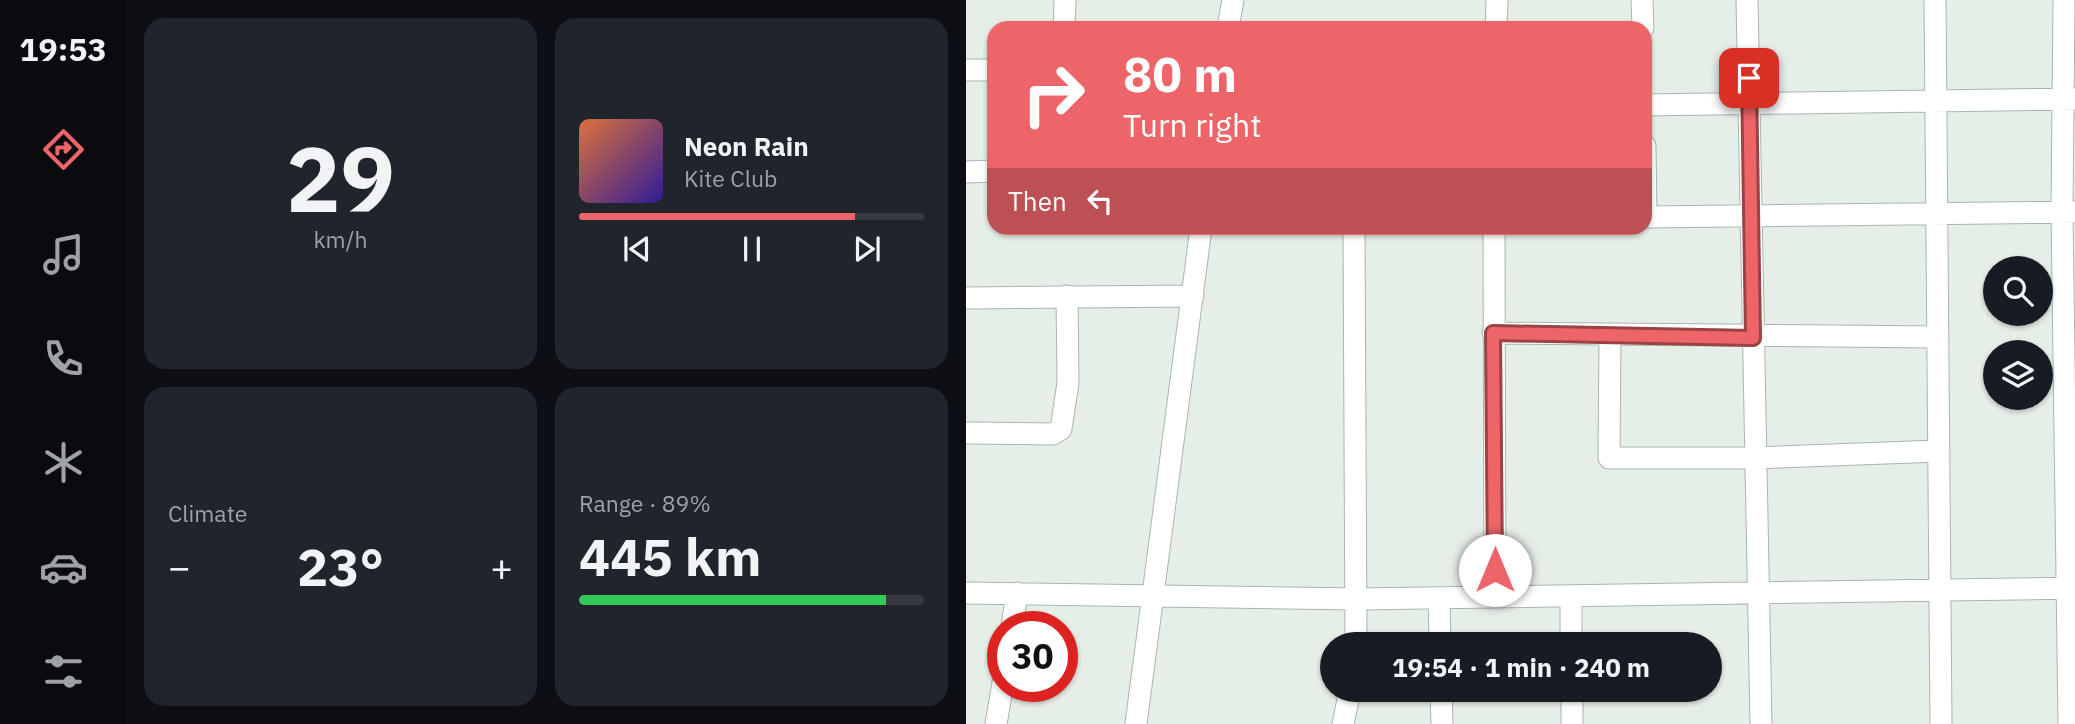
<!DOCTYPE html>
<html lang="en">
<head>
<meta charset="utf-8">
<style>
  :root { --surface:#171b24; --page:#20242c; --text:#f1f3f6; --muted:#9ea1a6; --line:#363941; --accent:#ed6569 }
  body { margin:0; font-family:"IBM Plex Sans",sans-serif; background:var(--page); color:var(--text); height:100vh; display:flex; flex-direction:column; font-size:26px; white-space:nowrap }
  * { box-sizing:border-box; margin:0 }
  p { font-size:23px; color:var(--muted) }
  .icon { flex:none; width:38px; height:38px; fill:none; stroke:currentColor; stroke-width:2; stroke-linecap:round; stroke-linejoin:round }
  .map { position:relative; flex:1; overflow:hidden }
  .details { display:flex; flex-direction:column; gap:18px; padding:18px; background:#0d0f14; width:840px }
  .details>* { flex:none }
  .banner { position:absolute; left:21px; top:21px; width:665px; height:214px; border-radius:21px; box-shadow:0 2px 5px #0004; background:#ed6569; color:#fff; overflow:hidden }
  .tools { position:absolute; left:1017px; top:256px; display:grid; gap:14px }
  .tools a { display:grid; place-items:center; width:70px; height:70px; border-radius:50%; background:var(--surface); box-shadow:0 2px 5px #0004; font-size:35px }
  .speed { position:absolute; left:21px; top:611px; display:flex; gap:14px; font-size:35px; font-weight:700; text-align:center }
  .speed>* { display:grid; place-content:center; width:91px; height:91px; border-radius:50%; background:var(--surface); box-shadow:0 2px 5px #0004; line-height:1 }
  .speed .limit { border:10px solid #d22; background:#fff; color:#111 }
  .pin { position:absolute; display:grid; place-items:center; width:60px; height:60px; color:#fff; margin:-30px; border-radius:14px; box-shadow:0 4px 10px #0006 }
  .me { position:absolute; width:77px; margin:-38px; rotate:0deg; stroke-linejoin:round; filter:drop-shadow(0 0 5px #0008) }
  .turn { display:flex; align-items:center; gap:24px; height:147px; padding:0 21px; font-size:32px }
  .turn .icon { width:91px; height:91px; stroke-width:2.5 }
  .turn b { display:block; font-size:49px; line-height:60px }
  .then { display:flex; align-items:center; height:66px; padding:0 21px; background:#0003; gap:14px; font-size:26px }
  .big { font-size:52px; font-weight:700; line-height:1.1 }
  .details .widget { flex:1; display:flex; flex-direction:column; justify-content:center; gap:10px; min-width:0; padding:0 24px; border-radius:21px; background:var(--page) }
  .details .dial { align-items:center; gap:0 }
  .dial b { font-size:91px; line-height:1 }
  .song { display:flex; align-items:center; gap:21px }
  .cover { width:84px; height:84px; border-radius:10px; background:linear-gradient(135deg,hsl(20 70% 55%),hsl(250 70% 35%)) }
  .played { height:7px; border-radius:4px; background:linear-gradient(90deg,var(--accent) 80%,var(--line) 80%) }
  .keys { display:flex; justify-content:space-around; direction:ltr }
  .heat { display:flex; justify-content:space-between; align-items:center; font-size:38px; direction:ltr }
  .charge { height:10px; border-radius:5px; background:linear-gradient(90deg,#34c759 89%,var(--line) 0) }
  .details .tiles { flex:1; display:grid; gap:18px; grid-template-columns:repeat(2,1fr) }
  .trip { position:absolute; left:354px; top:632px; width:402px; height:70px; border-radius:35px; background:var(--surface); box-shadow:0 2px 5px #0004; font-weight:700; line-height:70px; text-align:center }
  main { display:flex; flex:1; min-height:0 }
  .menu { display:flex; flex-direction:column; width:126px; justify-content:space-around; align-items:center; background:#090b0e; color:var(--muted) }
  .menu .icon { width:49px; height:49px }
  .menu .current { color:var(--accent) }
  .menu b { font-size:32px; color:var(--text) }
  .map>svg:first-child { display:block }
</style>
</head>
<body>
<main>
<nav class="menu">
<b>19:53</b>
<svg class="icon current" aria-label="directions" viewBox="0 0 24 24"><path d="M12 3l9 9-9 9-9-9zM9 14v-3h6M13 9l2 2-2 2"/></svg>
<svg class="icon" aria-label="music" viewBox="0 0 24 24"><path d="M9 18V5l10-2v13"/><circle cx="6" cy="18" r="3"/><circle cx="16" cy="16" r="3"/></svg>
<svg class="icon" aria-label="phone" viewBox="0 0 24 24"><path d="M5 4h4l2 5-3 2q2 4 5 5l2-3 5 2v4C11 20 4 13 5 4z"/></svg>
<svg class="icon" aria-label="climate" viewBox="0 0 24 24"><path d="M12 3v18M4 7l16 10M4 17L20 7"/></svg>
<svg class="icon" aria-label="car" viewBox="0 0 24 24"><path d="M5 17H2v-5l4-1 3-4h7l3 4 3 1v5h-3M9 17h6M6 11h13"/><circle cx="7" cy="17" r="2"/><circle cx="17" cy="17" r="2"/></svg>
<svg class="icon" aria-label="filters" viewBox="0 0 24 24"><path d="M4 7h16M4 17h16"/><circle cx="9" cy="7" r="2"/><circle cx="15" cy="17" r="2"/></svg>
</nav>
<section class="details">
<div class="tiles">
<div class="widget dial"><b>29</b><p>km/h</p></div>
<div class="widget">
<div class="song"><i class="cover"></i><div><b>Neon Rain</b><p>Kite Club</p></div></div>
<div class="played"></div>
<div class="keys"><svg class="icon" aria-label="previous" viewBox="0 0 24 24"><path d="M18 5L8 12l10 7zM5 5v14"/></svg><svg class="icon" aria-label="pause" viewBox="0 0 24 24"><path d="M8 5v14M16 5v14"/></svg><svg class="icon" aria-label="next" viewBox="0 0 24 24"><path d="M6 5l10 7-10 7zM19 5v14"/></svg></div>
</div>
<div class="widget"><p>Climate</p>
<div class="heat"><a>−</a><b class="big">23°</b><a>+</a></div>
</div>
<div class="widget"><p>Range · 89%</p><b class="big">445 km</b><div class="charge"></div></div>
</div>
</section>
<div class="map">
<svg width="1109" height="724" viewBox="0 0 1109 724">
  <rect width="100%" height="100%" fill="#e6eee8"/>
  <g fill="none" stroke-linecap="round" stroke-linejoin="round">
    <g stroke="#a8b6ad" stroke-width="23">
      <path id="minor" d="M676 0 677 28
        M781 0 795 724
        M969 0 975 724
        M1098 0 1096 212 1103 724
        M98 28 99 0
        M262 28 267 0
        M530 28 531 0
        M0 70H28
        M679 105 1109 99
        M679 146 680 217
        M0 172 28 171
        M679 217 1109 212
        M388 228 390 644
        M528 228 529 596
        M0 298 227 296
        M527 333 971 337
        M644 335 643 458H788L973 451
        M0 433 87 434 95 429 102 383 101 296
        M0 593 392 599 1109 588
        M605 596V644
        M473 598 474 644
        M46 626 51 593
        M475 690 476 724
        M606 690V724
        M30 724 37 683
        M170 724 235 228
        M377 724 384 690"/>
    </g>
    <use href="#minor" stroke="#fff" stroke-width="21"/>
  </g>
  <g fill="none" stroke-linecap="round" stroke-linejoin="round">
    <g stroke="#9a4244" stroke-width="18">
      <path id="route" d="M529 570 527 333 787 338 783 78"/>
    </g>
    <use href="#route" stroke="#ed6569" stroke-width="12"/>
  </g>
</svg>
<div class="tools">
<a><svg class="icon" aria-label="search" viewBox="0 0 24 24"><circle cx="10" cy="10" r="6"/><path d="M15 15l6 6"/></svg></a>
<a><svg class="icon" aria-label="layers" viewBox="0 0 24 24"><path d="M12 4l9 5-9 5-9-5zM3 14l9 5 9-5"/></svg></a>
</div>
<div class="speed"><div class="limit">30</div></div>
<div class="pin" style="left:783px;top:78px;background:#d93025"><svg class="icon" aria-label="arrive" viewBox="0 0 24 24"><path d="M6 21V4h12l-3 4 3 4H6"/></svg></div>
<svg class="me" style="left:529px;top:570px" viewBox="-20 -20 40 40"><circle r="19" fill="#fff"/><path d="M0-13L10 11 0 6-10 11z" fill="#ed6569"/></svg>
<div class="trip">19:54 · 1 min · 240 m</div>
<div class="banner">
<div class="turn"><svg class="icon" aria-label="right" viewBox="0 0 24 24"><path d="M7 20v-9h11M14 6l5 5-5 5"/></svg><div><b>80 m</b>Turn right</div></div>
<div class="then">Then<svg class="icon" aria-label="left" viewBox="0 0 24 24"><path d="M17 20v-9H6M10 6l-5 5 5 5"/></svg></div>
</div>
</div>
</main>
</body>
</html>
